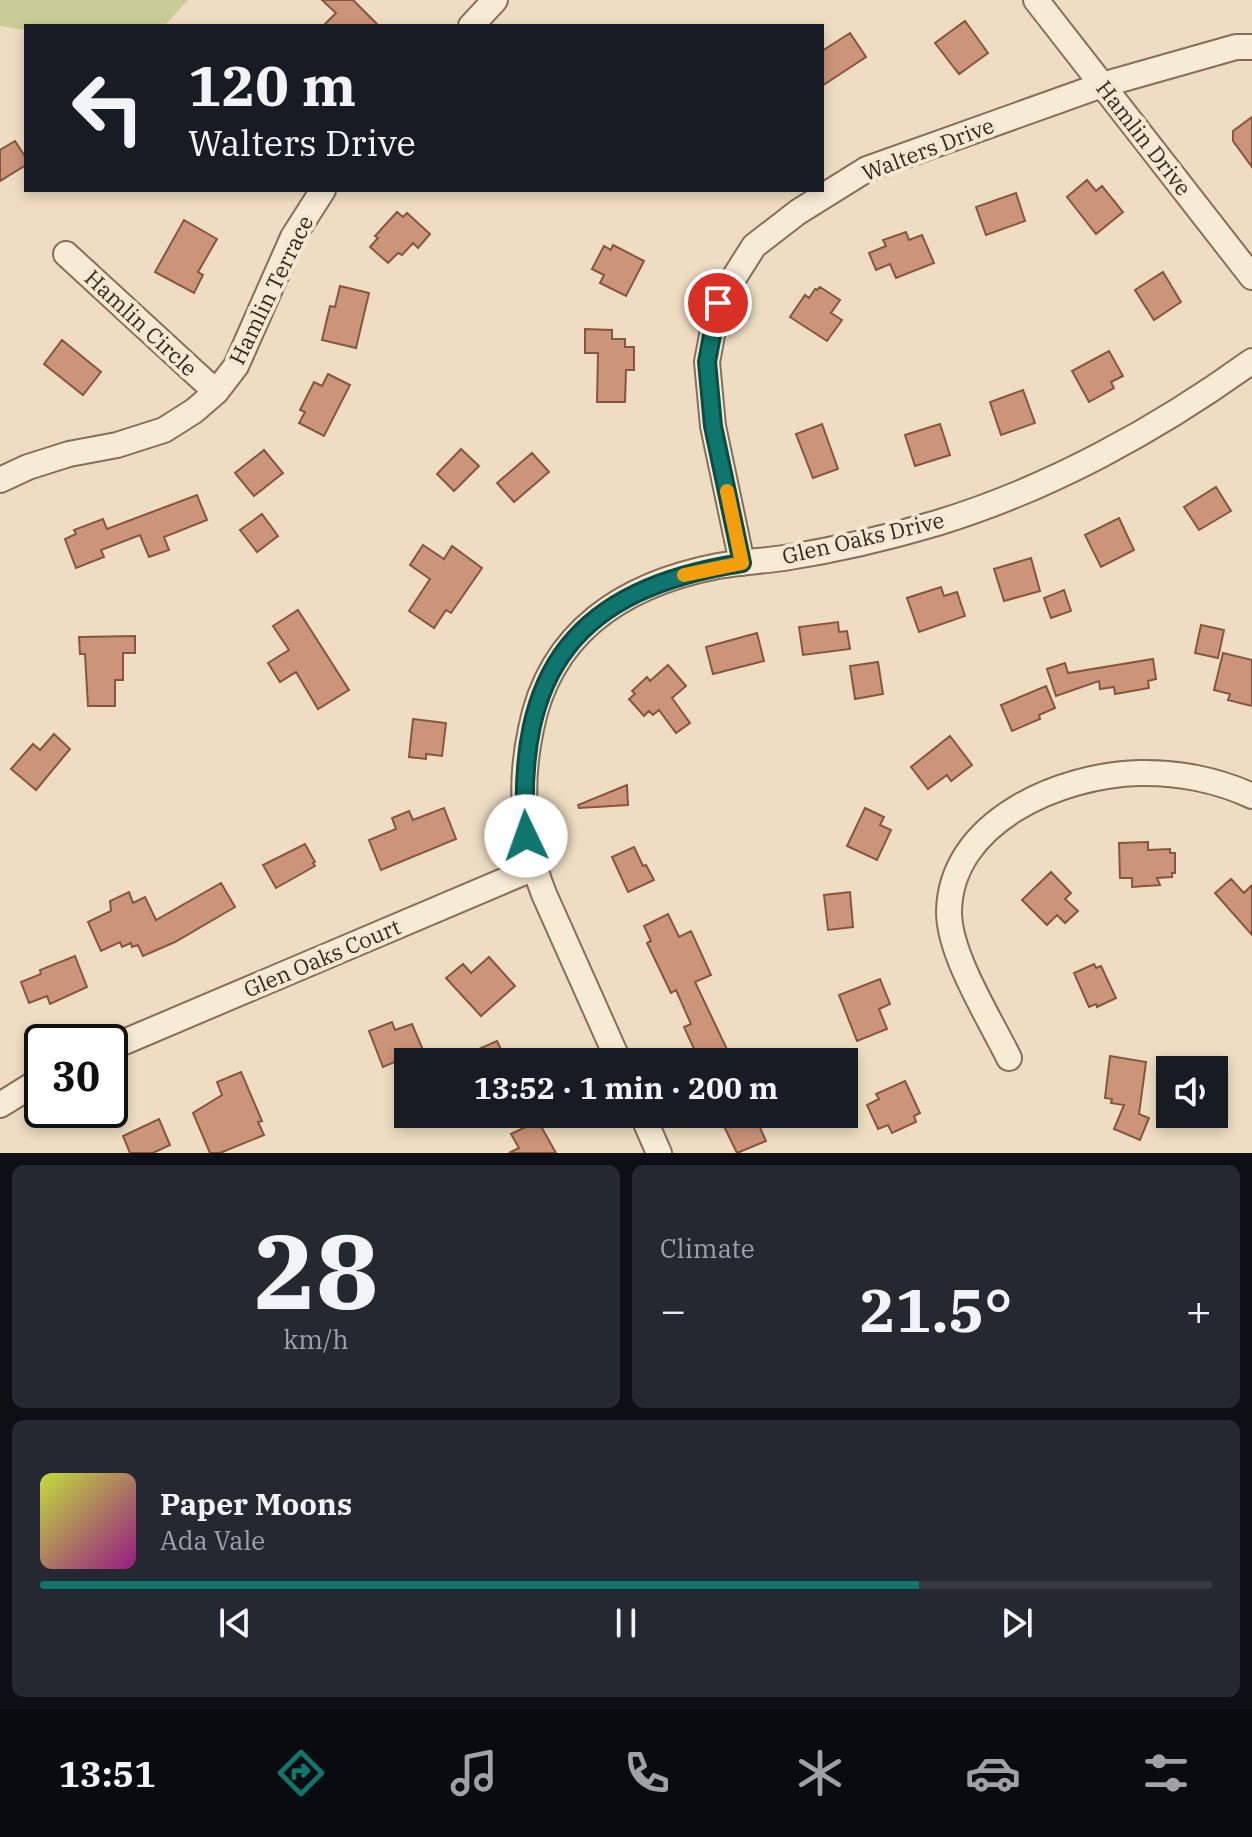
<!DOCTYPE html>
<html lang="en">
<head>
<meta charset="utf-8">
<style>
  :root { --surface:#171b24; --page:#242831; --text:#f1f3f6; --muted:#9ea1a6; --line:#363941; --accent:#0f766e }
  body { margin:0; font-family:"IBM Plex Serif",serif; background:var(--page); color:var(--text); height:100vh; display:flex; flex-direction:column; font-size:30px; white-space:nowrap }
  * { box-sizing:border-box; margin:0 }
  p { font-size:26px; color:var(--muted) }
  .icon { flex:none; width:44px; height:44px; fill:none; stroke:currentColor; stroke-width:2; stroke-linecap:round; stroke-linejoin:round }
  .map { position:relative; height:1153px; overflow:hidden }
  .drawer { display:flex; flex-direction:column; gap:12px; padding:12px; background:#0d0f14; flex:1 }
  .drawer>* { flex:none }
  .guide { position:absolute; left:24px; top:24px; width:800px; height:168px; border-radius:0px; box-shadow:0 4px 12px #0003; background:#171b24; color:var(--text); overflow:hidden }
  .tools { position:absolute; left:1156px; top:1056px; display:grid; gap:16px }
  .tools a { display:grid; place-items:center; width:72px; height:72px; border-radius:0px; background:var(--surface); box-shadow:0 4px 12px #0003; font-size:40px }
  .speed { position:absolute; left:24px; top:1024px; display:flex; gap:16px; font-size:40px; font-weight:700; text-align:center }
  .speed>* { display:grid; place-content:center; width:104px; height:104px; border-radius:50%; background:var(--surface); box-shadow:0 4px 12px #0003; line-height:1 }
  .speed .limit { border:4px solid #111; border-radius:12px; background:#fff; color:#111 }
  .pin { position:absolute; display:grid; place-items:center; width:68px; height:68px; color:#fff; margin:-34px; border:4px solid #fff; border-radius:50%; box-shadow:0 2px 8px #0007 }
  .me { position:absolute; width:88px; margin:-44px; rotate:357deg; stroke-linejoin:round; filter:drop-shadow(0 0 6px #0008) }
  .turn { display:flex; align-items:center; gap:28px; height:168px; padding:0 32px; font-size:36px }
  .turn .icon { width:104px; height:104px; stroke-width:2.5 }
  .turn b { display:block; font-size:56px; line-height:68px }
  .big { font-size:60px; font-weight:700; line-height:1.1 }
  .drawer .widget { flex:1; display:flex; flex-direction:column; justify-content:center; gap:12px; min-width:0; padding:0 28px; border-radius:12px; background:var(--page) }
  .drawer .dial { align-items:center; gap:0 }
  .dial b { font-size:104px; line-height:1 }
  .song { display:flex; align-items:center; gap:24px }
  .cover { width:96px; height:96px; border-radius:12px; background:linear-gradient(135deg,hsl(70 70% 55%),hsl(310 70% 35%)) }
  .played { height:8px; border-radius:4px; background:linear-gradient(90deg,var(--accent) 75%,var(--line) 75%) }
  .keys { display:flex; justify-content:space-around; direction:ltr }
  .heat { display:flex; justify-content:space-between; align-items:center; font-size:44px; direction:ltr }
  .drawer .tiles { flex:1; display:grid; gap:12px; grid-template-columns:1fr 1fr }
  .widget:last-child { grid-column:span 2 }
  .trip { position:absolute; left:394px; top:1048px; width:464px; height:80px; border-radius:0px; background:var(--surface); box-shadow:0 4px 12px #0003; font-weight:700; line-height:80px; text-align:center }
  .tabs { display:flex; height:128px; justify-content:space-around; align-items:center; background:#090b0e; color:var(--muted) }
  .tabs .icon { width:56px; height:56px }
  .tabs .current { color:var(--accent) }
  .tabs b { font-size:36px; color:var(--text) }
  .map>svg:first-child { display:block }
</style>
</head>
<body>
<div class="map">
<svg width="1252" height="1153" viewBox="0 0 1252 1153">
  <rect width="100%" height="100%" fill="#eeddc2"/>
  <path fill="#c9cc96" d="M0 0H188L164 26H26V30L0 26Z"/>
  <path fill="#cc9478" stroke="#86563f" stroke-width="2" d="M322 0H353L379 26H323L336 13Z
    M965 21 988 53 959 74 935 43Z
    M850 33 866 57 822 86V51Z
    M1252 117V167L1233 141V131Z
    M15 141 26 158V165L0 181V150Z
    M1087 180 1096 191 1102 186 1123 212 1096 234 1067 197Z
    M1016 193 1025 221 986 235 976 207Z
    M397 212 403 217 407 213 430 234 418 248 413 243 402 255 398 253 388 263 370 247 378 238 375 236Z
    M184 220 217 239 198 272 203 275 194 293 155 272Z
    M906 232 909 240 922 235 934 263 896 278 890 264 876 270 869 253 886 246 883 240Z
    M613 245 644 261 626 296 600 283 604 275 592 269 604 246 611 250Z
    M1163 272 1181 302 1154 320 1135 290Z
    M340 286 369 293 356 348 322 340 330 306 335 307Z
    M820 287 840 300 831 313 842 320 827 341 790 317 805 295 809 298 815 289 817 290Z
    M585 329 612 330V339H625V347H634V370H626L625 402H597L598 353H585Z
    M62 340 101 372 83 395 44 364Z
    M1109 351 1123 376 1111 382 1114 388 1089 402 1072 371Z
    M328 374 350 385 324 436 299 423 305 412 300 410 314 382 322 386Z
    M1023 390 1035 423 1001 435 990 402Z
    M822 424 838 469 813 478 796 434Z
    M940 424 950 455 915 466 905 435Z
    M461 449 479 466 454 491 437 474Z
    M264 450 283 473 254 496 235 473Z
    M532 453 549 472 514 502 497 483Z
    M1216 487 1231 511 1199 530 1184 507Z
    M197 495 207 520 164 537 169 550 149 557 140 535 101 550 104 557 76 568 65 539 76 534 74 530 103 519 107 529Z
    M262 514 278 536 257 552 240 530Z
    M1119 518 1134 550 1101 567 1085 535Z
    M423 545 444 559 452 546 482 568 451 613 446 610 434 628 409 611 430 579 410 565Z
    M1031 558 1040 591 1004 601 994 569Z
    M941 587 944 596 957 592 965 616 919 632 907 598Z
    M1064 590 1071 611 1051 618 1044 598Z
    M298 610 349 690 318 709 296 672 280 682 268 663 289 650 273 626Z
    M838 622 839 632 847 631 850 649 803 655 799 627Z
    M1201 625 1224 630 1218 658 1195 653Z
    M757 633 764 661 713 674 706 647Z
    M135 636V653H123V680H115V706H88L85 654H80L79 637Z
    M1223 653 1252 660V706L1228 700 1230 694 1214 690Z
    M1153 659 1156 679 1148 681 1149 688 1115 694 1114 687 1100 689 1099 681 1056 696 1047 669 1065 663 1068 673Z
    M878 662 883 694 855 699 850 666Z
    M668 665 686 686 672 698 690 723 676 733 659 710 653 715 649 711 644 716 629 699 635 694 632 691 647 677 650 681Z
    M1046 686 1055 708 1039 715 1040 719 1012 731 1001 705Z
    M413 719 446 723 442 756 426 754V759L409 757Z
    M54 734 70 749 36 790 11 769 33 744 40 750Z
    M950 736 972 765 951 781 947 775 928 789 911 767Z
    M627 785 628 805 579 808 578 805Z
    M444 808 456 839 381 870 369 840 396 829 392 818 409 811 413 820Z
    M865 808 884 817 880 825 891 830 877 860 847 846Z
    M1148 842V850L1170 849V853H1175V873H1172V877L1157 878 1160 885 1132 887V878H1120L1119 843Z
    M305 844 315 862 313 863 315 866 276 888 263 865Z
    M634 847 643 866 646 865 654 880 628 892 612 857Z
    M1051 872 1071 893 1065 899 1078 911 1065 923 1057 915 1047 925 1022 900Z
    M1231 879 1244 893 1252 885V935L1215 893Z
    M221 883 235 907 175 942 143 956 138 945 132 947 131 943 122 947 120 942 101 951 88 922 111 911 110 901 129 892 133 903 145 897 156 920Z
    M850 892 853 927 828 930 824 895Z
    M668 914 679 937 691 931 711 975 695 982 733 1062H700L684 1027 691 1024 676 990 671 993 647 943 651 941 644 926Z
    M75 956 87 987 50 1004 47 996 29 1003 21 982 41 974 40 970Z
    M489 957 515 986 481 1016 446 978 463 964 471 973Z
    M1094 964 1096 968 1101 966 1116 998 1097 1007 1096 1004 1089 1007 1074 973Z
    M880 979 890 1004 879 1009 887 1029 857 1041 839 995Z
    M392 1022 395 1030 412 1024 423 1050 383 1067 369 1031Z
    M497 1041 507 1062H449Z
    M1110 1056 1146 1062 1139 1114 1149 1118 1140 1140 1114 1129 1124 1105 1111 1103 1112 1099 1105 1098Z
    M241 1072 262 1121 258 1122 264 1135 220 1153H210L193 1113 222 1095 217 1082Z
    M905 1081 920 1113 914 1116 916 1122 892 1133 888 1125 878 1129 867 1105 879 1099 876 1094Z
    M718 1114H754L766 1141 737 1153Z
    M159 1119 170 1145 153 1153H130L123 1136Z
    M538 1121 556 1153H509L519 1148 511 1134Z"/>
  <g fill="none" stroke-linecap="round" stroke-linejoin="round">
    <g stroke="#876e59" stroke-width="28">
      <path id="minor" d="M1036 0 1252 277
        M471 26 495 0
        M66 254 216 392
        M0 480 28 467 69 454 117 445 164 430 194 411 216 392 236 366 293 237 323 190
        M742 563 713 426 707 362 718 303 754 246 798 212 867 169 1102 85 1236 47H1252
        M110 1048 534 868
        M1009 1058C990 1019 949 955 949 912 950 821 1061 775 1139 773 1177 772 1218 780 1252 796
        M619 1062 544 894C523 841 519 785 531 729 550 631 625 584 718 566 740 562 762 561 784 558 835 550 887 538 937 523 1049 489 1158 429 1252 361
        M0 1105 42 1079
        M642 1114 659 1153"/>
    </g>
    <use href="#minor" stroke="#f8ebd5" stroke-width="24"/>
  </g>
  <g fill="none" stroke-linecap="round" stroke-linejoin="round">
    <g stroke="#0a4d48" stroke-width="20">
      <path id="route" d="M526 836C515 670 576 589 742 563L713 426 707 362 718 303"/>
    </g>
    <use href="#route" stroke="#0f766e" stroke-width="14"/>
    <path stroke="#f59e0b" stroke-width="14" d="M684 575 742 563 727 491"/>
  </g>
  <g text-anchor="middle" stroke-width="8" stroke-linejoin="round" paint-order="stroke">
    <g font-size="22" fill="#37281e" stroke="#f5e8d2">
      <text transform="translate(1144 138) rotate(52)" y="8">Hamlin Drive</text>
      <text transform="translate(928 149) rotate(-21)" y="8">Walters Drive</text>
      <text transform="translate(271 290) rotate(-64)" y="8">Hamlin Terrace</text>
      <text transform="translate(141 323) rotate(43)" y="8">Hamlin Circle</text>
      <text transform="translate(863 538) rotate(-13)" y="8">Glen Oaks Drive</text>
      <text transform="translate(322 958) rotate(-23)" y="8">Glen Oaks Court</text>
    </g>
  </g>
</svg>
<div class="tools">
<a><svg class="icon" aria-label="sound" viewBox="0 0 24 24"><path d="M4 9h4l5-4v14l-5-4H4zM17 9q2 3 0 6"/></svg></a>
</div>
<div class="speed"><div class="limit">30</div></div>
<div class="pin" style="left:718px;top:303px;background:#d93025"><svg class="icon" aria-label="arrive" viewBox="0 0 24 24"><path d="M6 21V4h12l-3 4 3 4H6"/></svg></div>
<svg class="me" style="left:526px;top:836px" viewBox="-20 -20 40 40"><circle r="19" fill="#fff"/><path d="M0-13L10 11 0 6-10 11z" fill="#0f766e"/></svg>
<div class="trip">13:52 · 1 min · 200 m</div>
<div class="guide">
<div class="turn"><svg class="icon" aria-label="left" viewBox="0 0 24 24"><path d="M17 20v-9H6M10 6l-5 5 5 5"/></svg><div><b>120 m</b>Walters Drive</div></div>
</div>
</div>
<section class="drawer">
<div class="tiles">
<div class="widget dial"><b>28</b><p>km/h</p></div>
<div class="widget"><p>Climate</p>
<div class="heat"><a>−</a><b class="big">21.5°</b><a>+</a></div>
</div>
<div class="widget">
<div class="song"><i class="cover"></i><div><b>Paper Moons</b><p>Ada Vale</p></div></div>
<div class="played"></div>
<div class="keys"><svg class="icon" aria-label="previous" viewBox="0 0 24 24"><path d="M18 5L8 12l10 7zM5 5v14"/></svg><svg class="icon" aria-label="pause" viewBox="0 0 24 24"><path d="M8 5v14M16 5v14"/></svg><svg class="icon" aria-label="next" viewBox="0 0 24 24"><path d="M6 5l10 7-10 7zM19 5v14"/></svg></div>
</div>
</div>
</section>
<nav class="tabs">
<b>13:51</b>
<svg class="icon current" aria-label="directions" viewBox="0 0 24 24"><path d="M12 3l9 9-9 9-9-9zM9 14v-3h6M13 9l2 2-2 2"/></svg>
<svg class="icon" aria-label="music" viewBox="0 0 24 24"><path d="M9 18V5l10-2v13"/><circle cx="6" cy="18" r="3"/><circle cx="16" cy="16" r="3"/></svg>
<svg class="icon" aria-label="phone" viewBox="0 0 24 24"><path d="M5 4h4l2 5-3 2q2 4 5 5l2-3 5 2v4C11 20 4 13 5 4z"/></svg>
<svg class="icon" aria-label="climate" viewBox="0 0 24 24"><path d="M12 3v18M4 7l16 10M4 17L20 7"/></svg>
<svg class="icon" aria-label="car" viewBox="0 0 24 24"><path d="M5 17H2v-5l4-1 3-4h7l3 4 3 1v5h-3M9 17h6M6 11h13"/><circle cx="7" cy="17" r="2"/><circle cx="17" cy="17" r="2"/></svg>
<svg class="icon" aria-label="filters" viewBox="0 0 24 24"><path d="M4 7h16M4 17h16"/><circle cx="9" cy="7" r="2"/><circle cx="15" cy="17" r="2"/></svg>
</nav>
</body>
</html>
